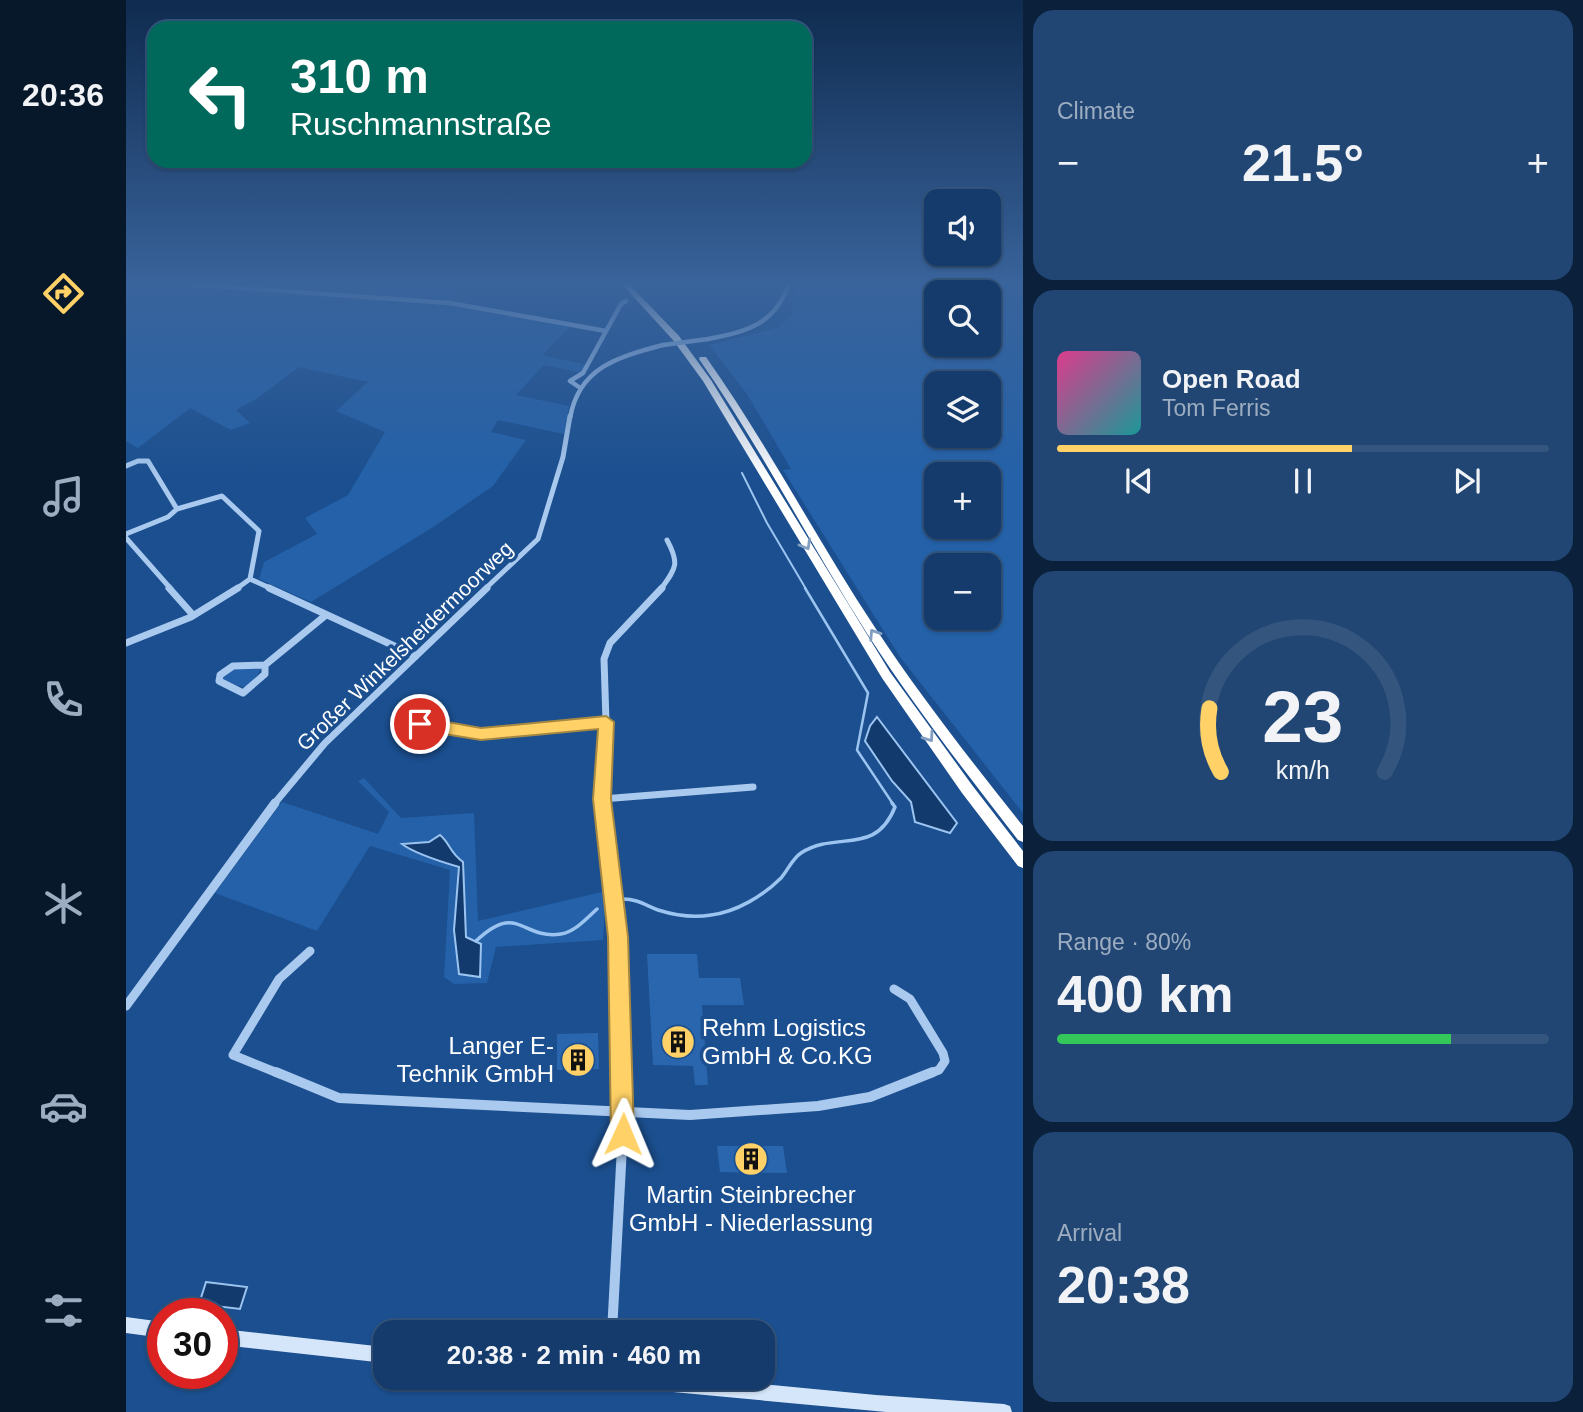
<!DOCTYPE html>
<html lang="en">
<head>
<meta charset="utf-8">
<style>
  :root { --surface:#143b6b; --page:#214673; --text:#f1f3f6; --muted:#9dadc1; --line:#33557e; --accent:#ffd166 }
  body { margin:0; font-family:Arial,sans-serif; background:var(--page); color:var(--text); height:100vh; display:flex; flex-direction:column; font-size:26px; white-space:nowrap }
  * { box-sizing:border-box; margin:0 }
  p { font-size:23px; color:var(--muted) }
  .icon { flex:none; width:38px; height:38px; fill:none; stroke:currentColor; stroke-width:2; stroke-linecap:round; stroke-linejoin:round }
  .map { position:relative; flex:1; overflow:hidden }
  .drawer { display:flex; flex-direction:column; gap:10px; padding:10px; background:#0b203b; width:560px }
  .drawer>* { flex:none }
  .hud { position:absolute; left:21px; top:21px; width:665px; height:147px; border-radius:21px; box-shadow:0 2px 5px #0004,0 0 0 2px var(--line); background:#00695c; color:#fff; overflow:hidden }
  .controls { position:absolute; left:798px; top:189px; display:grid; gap:14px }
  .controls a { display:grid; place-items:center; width:77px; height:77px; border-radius:14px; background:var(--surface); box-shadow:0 2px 5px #0004,0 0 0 2px var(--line); font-size:35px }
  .speed { position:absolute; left:21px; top:1298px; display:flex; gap:14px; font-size:35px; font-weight:700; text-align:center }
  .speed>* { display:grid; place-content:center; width:91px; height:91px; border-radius:50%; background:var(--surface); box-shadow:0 2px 5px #0004,0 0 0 2px var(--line); line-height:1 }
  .speed .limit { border:10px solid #d22; background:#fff; color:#111 }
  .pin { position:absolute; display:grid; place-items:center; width:60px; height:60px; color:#fff; margin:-30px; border:4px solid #fff; border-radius:50%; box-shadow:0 2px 7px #0007 }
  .me { position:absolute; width:77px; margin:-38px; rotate:1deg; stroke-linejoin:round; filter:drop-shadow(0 0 5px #0008) }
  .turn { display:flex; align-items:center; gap:24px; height:147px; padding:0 28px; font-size:32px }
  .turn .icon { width:91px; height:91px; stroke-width:2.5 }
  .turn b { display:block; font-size:49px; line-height:60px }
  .big { font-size:52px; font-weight:700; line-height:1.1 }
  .drawer .card { flex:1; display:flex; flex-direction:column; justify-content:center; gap:10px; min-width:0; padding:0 24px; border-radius:21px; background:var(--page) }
  .drawer .dial { align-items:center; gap:0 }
  .dial svg { height:182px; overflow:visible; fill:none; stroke:var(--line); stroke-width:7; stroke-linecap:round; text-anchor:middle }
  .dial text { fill:var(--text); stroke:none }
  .song { display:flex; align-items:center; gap:21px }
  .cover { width:84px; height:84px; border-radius:10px; background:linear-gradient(135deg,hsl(330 70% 55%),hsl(180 70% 35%)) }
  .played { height:7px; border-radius:4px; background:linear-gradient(90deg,var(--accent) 60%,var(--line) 60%) }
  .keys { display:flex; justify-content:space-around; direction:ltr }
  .heat { display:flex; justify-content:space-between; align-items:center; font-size:38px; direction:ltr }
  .charge { height:10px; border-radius:5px; background:linear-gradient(90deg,#34c759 80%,var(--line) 0) }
  .trip { position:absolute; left:247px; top:1320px; width:402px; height:70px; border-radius:21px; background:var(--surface); box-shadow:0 2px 5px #0004,0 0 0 2px var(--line); font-weight:700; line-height:70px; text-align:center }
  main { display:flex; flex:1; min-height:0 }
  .dock { display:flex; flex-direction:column; width:126px; justify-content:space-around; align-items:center; background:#08182b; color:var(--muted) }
  .dock .icon { width:49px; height:49px }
  .dock .selected { color:var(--accent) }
  .dock b { font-size:32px; color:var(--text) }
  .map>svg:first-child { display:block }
</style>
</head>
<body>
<main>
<nav class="dock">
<b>20:36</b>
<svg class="icon selected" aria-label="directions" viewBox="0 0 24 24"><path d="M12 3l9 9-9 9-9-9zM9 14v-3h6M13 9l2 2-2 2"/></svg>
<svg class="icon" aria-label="music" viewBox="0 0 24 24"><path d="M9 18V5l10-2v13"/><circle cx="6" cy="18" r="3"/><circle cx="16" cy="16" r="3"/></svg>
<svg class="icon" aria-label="phone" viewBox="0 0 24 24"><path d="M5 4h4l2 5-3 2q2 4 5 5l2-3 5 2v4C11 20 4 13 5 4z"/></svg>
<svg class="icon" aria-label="climate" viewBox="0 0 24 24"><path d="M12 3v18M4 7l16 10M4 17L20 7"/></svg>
<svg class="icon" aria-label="car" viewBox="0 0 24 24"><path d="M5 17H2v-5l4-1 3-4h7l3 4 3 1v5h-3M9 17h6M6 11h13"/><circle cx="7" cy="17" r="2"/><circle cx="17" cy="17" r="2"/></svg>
<svg class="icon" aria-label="filters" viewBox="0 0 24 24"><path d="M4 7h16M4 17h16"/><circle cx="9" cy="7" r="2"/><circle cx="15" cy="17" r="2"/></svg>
</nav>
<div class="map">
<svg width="897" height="1412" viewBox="0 0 897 1412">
  <rect width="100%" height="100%" fill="#1b4f8f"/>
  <path fill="#2461a8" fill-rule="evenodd" d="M0 281 308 303 445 326 416 355 460 365 456 373 418 365 390 395 443 406 438 434 372 420 365 432 400 440 367 486 309 526 185 602 133 579 138 562 191 534 179 518 222 495 259 432 210 411 242 382 173 367 132 398 110 410 124 423 105 430 64 408 12 448 0 441Z
    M69 281H338L322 299Z
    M671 281H897V813L774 657 657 470 665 469 621 394 583 345 651 328 666 314ZM810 292H863V345H810ZM863 383V436H810V383ZM810 474H863V527H810ZM810 565H863V618H810Z
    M136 667C124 687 121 692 97 680V676L108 669Z
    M238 778 275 818 348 813 352 921 480 891 477 940 370 947 361 983 328 984 318 977 324 870 244 846 191 931 89 893 156 802 252 834 263 812 232 781Z"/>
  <path fill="#123a6d" stroke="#9cc4f0" stroke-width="2" d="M751 717 831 823 824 833 789 822 785 802 766 781 739 741 744 726Z
    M314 835C324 843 323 852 337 862L340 937 355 944 354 977 333 974 328 930 333 867C316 862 289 854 276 844L303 842Z
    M80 1282 121 1287 114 1309 73 1304Z"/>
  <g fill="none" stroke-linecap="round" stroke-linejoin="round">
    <path stroke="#9cc4f0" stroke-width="2" d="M616 473 641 523 680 589"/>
    <path stroke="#9cc4f0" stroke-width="2.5" d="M679 588 742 693 731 750 767 804"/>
    <path stroke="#9cc4f0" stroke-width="3.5" d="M497 899C511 899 519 905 532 910 548 915 568 918 585 915 610 912 637 896 655 878 662 870 666 859 675 853 711 830 749 857 769 807L766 803
      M350 941C392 901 395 940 435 934 449 932 461 918 471 909"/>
  </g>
  <path fill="#2a66ad" d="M521 954H571L573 978H614L618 1005H576L582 1085H569L567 1066 527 1065Z
    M472 1033 473 1069 431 1070V1034Z
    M591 1146H657L661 1173 594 1172Z"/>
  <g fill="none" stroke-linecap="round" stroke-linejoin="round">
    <path stroke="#a9c9ee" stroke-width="4.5" d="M20 281 324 303 480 331
      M582 339C623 331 650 324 664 281
      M453 387 444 381 457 373 495 304 500 301
      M444 418C453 367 492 357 537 345"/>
    <path stroke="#a9c9ee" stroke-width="5" d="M0 466 12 461H22L51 509 96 496 133 531 124 579
      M0 534 42 517 51 509
      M0 538 45 589
      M110 589 124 579 146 589
      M359 589 412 539 437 457 444 416
      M535 589C550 568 554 564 541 540"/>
    <path stroke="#a9c9ee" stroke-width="7" d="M43 588 67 615
      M143 588 290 656
      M0 643 65 617 112 588
      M139 665V674L117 693 93 681 94 675 107 666Z
      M139 665 200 615
      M294 724 354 734 480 722
      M476 799 627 787
      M148 804 199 743 361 588
      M477 804 480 722 478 659 484 643 536 588"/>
    <path stroke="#a9c9ee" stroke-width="9" d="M476 803 492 937 497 1074
      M768 989 784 999 817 1053 819 1061 813 1070 802 1074
      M0 1006 149 803
      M154 1074 107 1055 153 979 184 951"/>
    <path stroke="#a9c9ee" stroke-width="10" d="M150 1072 213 1098 564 1115 692 1106 744 1097 807 1072
      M486 1332 498 1110 497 1072"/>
    <path fill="#d6e6fa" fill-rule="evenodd" d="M0 1317 37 1322V1338L0 1333Z
      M96 1329 259 1347V1363L96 1345Z
      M464 1377H563L750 1395 878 1404 884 1406 886 1412H760L472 1385 466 1383Z"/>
    <path fill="#fff" fill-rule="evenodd" d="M493 281H500L553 336 585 380 764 672 846 785 897 851V868L892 866 836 793 756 678 577 381 547 340Z
      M574 357H580C642 445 691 540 750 629 795 697 846 762 897 826V842L892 840C840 773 788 706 742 635 684 544 635 448 573 359Z"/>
    <path stroke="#a9c9ee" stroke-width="4.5" d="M537 345 582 339"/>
  </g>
  <defs><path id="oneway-chevron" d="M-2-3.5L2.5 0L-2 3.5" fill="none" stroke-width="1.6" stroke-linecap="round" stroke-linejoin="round" transform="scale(1.75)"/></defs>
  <g stroke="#829ec1">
    <use href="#oneway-chevron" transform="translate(680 545) rotate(60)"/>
    <use href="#oneway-chevron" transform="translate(748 634) rotate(-123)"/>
    <use href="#oneway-chevron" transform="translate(803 737) rotate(55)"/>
  </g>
  <linearGradient id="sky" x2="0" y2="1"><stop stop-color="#0f2b4f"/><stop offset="0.59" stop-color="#39639b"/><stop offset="1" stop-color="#39639b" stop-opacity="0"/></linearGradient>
  <rect width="897" height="479" fill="url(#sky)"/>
  <path fill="#ffd166" stroke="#a68842" stroke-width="2" d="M480 716 488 722 485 799 502 937 508 1134 505 1142 497 1145 489 1142 485 1134 482 937 467 799 472 729 355 740 294 730 286 724 294 717 355 728Z"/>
  <defs>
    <g id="building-disc" transform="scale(1.75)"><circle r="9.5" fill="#ffd166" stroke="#1b4f8f"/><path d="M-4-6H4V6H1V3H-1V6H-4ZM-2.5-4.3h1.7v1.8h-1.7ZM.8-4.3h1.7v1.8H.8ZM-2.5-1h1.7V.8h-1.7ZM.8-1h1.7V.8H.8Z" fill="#111"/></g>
  </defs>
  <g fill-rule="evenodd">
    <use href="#building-disc" x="552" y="1042"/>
    <use href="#building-disc" x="452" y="1060"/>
    <use href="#building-disc" x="625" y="1159"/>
  </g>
  <g text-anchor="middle" stroke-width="7" stroke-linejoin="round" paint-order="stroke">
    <g font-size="21" fill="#fff" stroke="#1b4f8f">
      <text transform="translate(279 646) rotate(-44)" y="7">Großer Winkelsheidermoorweg</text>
    </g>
    <g font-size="24" fill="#fff" stroke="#1b4f8f" text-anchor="start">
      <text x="576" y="1036">Rehm Logistics<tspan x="576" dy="28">GmbH &amp; Co.KG</tspan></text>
      <text x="428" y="1054" text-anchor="end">Langer E-<tspan x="428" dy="28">Technik GmbH</tspan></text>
      <text x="625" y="1203" text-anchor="middle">Martin Steinbrecher<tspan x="625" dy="28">GmbH - Niederlassung</tspan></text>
    </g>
  </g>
</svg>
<div class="controls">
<a><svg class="icon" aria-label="sound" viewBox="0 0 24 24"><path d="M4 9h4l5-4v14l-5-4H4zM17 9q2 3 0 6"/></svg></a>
<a><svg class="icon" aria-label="search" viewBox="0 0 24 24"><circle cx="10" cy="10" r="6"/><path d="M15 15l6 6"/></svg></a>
<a><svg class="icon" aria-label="layers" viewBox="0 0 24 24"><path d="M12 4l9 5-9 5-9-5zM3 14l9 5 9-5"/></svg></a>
<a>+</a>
<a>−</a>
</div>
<div class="speed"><div class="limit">30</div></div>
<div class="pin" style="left:294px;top:724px;background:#d93025"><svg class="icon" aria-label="arrive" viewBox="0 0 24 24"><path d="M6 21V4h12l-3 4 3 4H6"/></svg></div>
<svg class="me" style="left:497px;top:1134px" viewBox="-20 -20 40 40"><path d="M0-17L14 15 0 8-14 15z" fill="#ffd166" stroke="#fff" stroke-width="4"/></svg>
<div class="trip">20:38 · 2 min · 460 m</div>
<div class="hud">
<div class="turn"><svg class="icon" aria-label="left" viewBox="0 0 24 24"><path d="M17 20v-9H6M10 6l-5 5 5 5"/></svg><div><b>310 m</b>Ruschmannstraße</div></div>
</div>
</div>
<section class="drawer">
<div class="card"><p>Climate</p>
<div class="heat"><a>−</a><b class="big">21.5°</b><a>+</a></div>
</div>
<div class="card">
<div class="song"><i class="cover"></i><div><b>Open Road</b><p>Tom Ferris</p></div></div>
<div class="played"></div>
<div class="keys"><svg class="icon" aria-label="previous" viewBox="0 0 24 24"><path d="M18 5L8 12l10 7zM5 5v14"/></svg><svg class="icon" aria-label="pause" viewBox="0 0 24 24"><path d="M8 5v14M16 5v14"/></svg><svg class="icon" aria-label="next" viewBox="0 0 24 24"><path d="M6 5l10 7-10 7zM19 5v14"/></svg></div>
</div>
<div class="card dial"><svg viewBox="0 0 100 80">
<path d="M14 69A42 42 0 1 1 86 69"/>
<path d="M14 69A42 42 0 0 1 9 41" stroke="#ffd166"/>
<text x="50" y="56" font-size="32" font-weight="700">23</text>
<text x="50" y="72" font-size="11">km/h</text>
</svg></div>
<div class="card"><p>Range · 80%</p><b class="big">400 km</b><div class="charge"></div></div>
<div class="card"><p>Arrival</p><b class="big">20:38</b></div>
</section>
</main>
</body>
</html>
